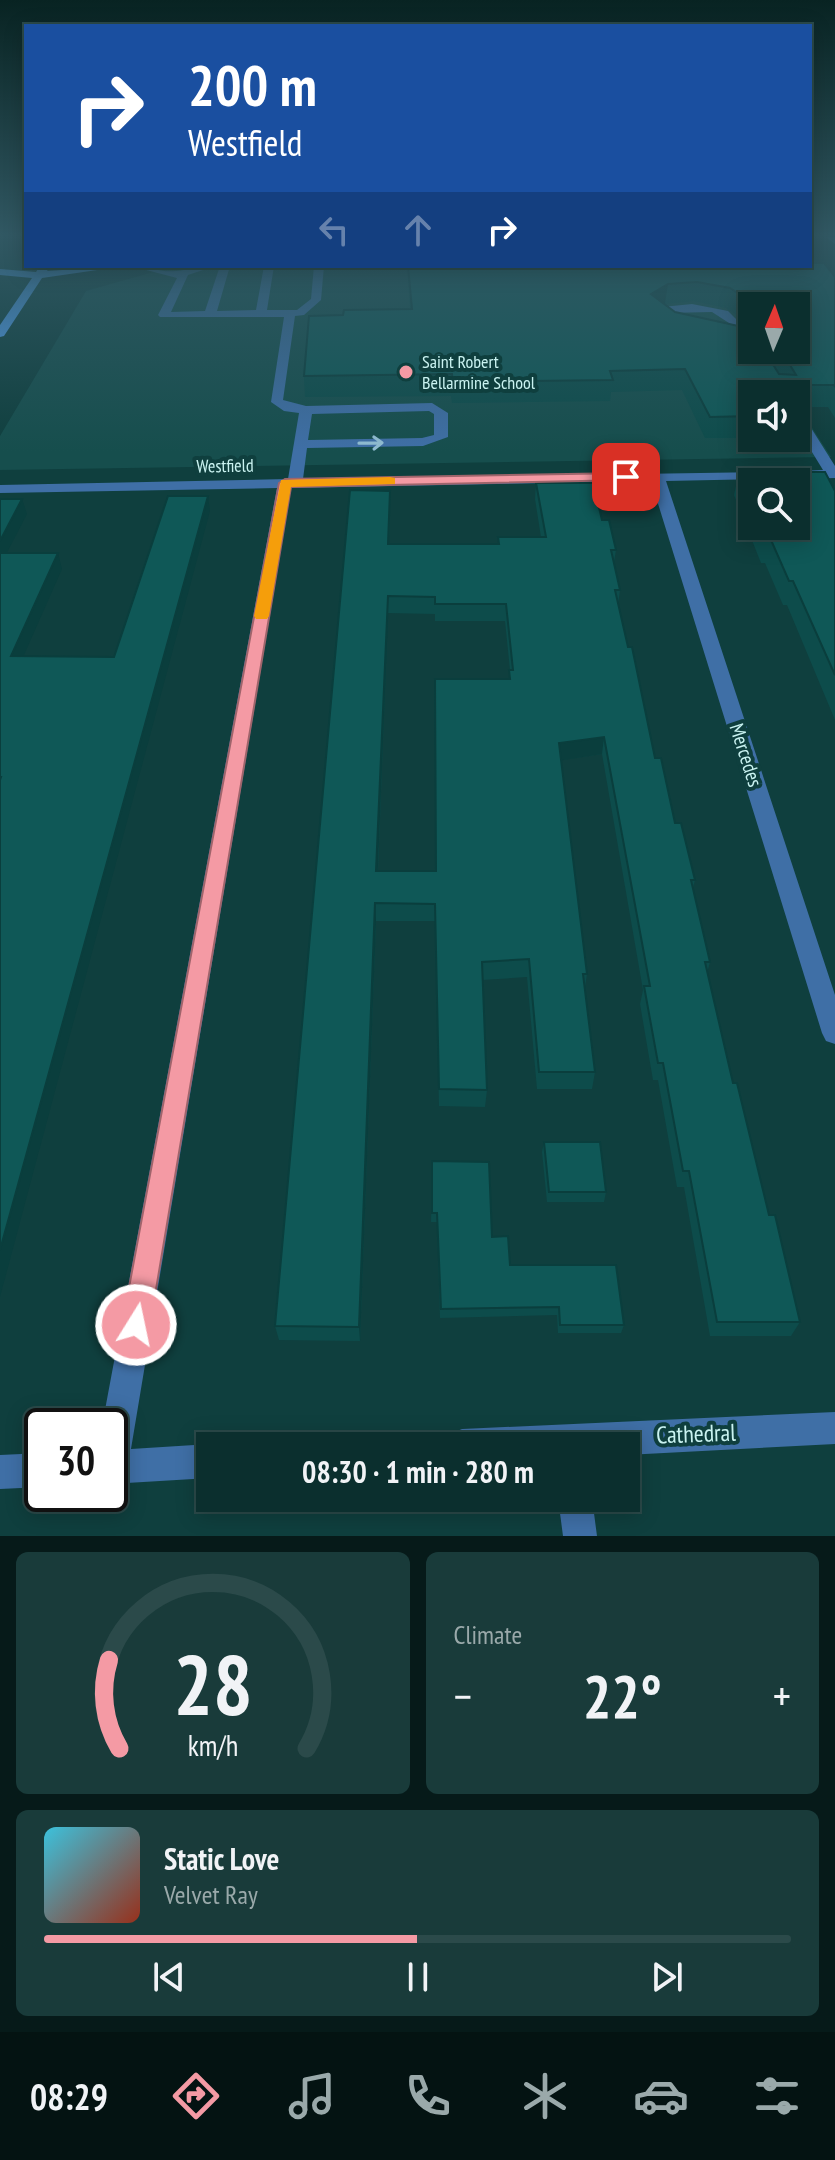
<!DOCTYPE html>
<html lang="en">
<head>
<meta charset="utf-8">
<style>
  :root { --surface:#0b2f2e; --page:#193b3a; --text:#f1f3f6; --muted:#9aa9aa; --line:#2b4a4a; --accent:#f49aa4 }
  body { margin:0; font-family:"PT Sans Narrow",sans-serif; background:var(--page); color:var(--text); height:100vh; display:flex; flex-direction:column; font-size:30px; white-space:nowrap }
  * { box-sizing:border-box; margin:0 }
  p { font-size:26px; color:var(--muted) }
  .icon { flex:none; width:44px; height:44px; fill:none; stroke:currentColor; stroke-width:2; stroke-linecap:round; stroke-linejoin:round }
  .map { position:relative; height:1536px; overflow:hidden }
  .drawer { display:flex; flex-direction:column; gap:16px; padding:16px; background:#061a19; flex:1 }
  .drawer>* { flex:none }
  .top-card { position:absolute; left:24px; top:24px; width:788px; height:244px; border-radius:0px; box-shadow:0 4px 20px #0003,0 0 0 2px var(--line); background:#1a4fa0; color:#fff; overflow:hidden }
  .needle { width:52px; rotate:2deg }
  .controls { position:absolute; left:738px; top:292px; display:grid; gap:16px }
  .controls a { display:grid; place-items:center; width:72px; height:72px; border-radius:0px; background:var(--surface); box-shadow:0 4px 20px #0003,0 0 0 2px var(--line); font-size:40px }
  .speed { position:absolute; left:24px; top:1408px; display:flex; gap:16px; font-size:40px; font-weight:700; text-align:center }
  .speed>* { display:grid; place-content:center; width:104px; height:104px; border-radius:50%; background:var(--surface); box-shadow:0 4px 20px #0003,0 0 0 2px var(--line); line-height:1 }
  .speed .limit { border:4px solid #111; border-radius:12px; background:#fff; color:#111 }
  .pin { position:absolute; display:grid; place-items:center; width:68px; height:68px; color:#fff; margin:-34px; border-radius:16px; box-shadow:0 4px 12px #0006 }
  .me { position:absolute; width:88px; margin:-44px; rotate:10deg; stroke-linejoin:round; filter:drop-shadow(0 0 6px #0008) }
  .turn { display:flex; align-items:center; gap:28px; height:168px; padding:0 32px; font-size:36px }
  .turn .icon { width:104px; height:104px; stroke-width:2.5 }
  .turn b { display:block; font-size:56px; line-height:68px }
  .lanes { display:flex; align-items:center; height:76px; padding:0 32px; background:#0003; justify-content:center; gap:40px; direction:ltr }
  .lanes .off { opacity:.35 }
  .big { font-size:60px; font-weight:600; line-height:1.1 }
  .drawer .card { flex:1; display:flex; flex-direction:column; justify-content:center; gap:12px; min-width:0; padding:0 28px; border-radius:12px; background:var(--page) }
  .drawer .dial { align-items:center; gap:0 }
  .dial svg { height:208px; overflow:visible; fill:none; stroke:var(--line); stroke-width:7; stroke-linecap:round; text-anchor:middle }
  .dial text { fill:var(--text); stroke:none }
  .song { display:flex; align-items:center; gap:24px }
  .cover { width:96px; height:96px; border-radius:12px; background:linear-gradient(135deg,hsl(190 70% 55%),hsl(10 70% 35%)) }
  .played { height:8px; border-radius:4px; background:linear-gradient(90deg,var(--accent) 50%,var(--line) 50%) }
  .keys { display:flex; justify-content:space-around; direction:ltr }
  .heat { display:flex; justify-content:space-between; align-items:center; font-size:44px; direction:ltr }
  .drawer .tiles { flex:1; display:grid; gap:16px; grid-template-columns:1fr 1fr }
  .card:last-child { grid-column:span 2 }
  .trip { position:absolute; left:196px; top:1432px; width:444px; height:80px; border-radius:0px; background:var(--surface); box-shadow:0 4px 20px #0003,0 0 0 2px var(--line); font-weight:600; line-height:80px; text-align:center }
  .tabs { display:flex; height:128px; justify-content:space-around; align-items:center; background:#041312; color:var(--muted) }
  .tabs .icon { width:56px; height:56px }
  .tabs .selected { color:var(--accent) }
  .tabs b { font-size:36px; color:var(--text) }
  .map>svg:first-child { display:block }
</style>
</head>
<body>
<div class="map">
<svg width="835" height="1536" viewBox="0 0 835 1536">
  <rect width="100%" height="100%" fill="#0f3f3e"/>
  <path fill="#164e4d" d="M175 266H705L752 337V350H761L790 394H752V438H796V403L831 457 0 470V436L86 291Z"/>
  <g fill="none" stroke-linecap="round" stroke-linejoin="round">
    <path fill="#3f6fa6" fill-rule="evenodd" d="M826 237H835V244Z
      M131 266C146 266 162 273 176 271 190 270 201 266 215 266L188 275 171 312 205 311 220 266H230L217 311 256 310 264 266H274L267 310H297L311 299 314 266H324L321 300 304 315 295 316 283 400 306 406 432 403 448 413V437L423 446 307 448 303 479 768 472 770 475 763 479 666 481 835 995V1044L826 1041 822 1033 651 481 291 488 131 1449 210 1444 214 1446H210V1478L110 1484V1426H102L277 488 0 493V485L288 479 299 413 284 411 271 402 284 317H160L158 315 177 278ZM429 411 434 414V435L422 438 308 440 312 414Z
      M692 304 728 311 752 335V348L729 323 712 312 665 313 671 321 665 324 651 313 662 307Z
      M796 411 801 412 835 466V478L799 479 792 475 799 471 823 470 796 426Z
      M835 1412V1444L626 1455V1446H445L450 1434 462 1429Z
      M42 1453V1487L0 1489V1455Z
      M558 1498H592L597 1536H563Z"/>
    <path fill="#55a4fd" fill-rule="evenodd" d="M40 266H50L47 271 125 266 42 278 4 336 0 337V325L32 278 0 275V269L36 272Z"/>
  </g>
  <path fill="#0d4c4b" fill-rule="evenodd" d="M407 266H810L835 277V418L828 407H796V394H752V438H705L682 390 611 392 610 401 452 403 451 396 305 397 304 376 343 315 410 309ZM694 301 726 308 744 320 750 328 675 312 664 304ZM752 306 796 350H765L775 368 752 350Z
    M739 472 835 491V720L787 605H783L765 563H761L734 495ZM752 482 796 526H752Z
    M536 483 602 520 616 550 614 562 620 590 618 605 655 758 675 823 695 880 693 888 710 962 707 973 733 1083 769 1215 800 1322 791 1336H710L684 1187H677L658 1080H653L640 1004 643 990 602 754 561 760 587 974 585 987 595 1072 592 1089H537L527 977 482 980 487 1090 485 1107 439 1106 435 921H376L360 1341 279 1340 275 1326 390 507 389 544H498V537H541L535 499ZM388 613 435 614V621H505L510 670 509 679 435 871H378Z
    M544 1142 606 1192 604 1202H547L542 1152Z
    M432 1161 492 1237 510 1265 624 1325 621 1333H558L557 1315 440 1318 437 1222H431Z"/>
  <path fill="#0a3e3d" d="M668 284 665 303 648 314 651 294Z
    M208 496 210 511 0 1297V1250Z
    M22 499 27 514 0 566V541Z
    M58 553 62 569 16 673 11 656Z
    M388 596V613L377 889 376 871Z
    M604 737 602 754 557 761 559 743Z
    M375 903 376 921 360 1341 359 1327Z"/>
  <path fill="#0f5857" stroke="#0a3e3d" stroke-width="2" fill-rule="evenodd" d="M810 263H824L835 277V387L834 385H760L765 394H752V416L710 417 685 369 610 371 613 380 453 382 452 374 304 376 309 316 343 315 344 310 412 309 408 266H810ZM697 282 730 288 748 300 752 306H796V350H781L796 375 779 374 764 350H752V329L675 312 651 294 668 284Z
    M739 472H825L835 491V675L793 581H789L771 540H766L761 526H796V482H752V504Z
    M536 483H593L602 520H609L616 550H611L620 590H615L628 647H632L655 758H661L675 823H681L695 880H691L710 962H705L733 1083H737L769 1215H775L800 1322H717L689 1171H683L663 1063H658L644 986H650L604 737 559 743 587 974H583L595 1072H539L529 959 482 962 487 1090 439 1089 435 904 375 903 359 1327 275 1326 350 490 390 491 388 544H499L498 537H546ZM388 596 435 597V604H506L513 670H509L510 679H435L436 871H376Z
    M168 496H208L0 1250V780L1 777H0V553H58L11 656 114 657Z
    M0 499H22L0 541Z
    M544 1142H600L606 1192H549Z
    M432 1161 489 1162 492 1237 508 1236 510 1265H616L624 1325H560L559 1307 441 1309 437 1213H432Z"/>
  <defs><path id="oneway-shaft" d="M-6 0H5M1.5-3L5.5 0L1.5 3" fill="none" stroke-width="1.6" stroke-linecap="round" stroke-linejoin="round" transform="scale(2)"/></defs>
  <use stroke="#92bed3" href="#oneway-shaft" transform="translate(371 443) rotate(-1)"/>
  <linearGradient id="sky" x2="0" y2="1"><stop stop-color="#082322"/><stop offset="0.52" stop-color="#315863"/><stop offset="1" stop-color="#315863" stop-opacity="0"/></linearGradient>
  <rect width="835" height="452" fill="url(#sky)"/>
  <path fill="#f49aa4" stroke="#9f646b" stroke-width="2" d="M626 473 632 477 630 480 291 487 150 1325 146 1335 136 1339 126 1335 122 1325 279 483 285 479Z"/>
  <path fill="#f59e0b" d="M390 477 395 478V484L291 487 269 616 267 619H256L254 616 281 480Z"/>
  <circle fill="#f49aa4" stroke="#0f3f3e" stroke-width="3" cx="406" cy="372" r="8"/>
  <g text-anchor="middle" stroke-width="8" stroke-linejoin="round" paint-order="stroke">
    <g font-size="18" fill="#caf3f1" stroke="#0f3f3e" text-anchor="start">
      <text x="422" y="368">Saint Robert<tspan x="422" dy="21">Bellarmine School</tspan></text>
    </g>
    <g font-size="18" fill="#caf3f1" stroke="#0f3f3e">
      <text transform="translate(225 466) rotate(-1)" y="6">Westfield</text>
    </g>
    <g font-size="20" fill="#caf3f1" stroke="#0f3f3e">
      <text transform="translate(746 755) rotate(72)" y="7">Mercedes</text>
    </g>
    <g font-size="24" fill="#caf3f1" stroke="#0f3f3e">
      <text transform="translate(696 1434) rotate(-2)" y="8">Cathedral</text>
    </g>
  </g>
</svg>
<div class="controls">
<a><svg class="needle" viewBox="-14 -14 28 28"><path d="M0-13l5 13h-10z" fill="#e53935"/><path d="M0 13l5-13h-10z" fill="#9aa9aa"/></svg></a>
<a><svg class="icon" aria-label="sound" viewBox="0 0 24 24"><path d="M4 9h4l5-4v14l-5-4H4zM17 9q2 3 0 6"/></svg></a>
<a><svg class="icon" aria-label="search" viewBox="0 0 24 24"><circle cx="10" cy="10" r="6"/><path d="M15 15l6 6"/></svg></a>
</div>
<div class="speed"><div class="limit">30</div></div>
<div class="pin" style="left:626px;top:477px;background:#d93025"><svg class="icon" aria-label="arrive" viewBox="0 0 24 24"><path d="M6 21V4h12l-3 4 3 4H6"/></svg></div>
<svg class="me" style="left:136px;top:1325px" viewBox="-20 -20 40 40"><circle r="17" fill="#f49aa4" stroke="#fff" stroke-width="3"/><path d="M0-11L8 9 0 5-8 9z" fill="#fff"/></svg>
<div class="trip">08:30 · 1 min · 280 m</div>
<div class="top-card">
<div class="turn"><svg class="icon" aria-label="right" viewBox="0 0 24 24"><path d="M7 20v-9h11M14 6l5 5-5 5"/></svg><div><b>200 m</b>Westfield</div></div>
<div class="lanes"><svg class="icon off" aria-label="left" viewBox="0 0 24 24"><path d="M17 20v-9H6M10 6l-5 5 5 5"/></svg><svg class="icon off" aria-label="ahead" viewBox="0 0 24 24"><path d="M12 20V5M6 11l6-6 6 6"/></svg><svg class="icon" aria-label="right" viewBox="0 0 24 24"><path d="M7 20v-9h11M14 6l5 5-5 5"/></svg></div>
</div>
</div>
<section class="drawer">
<div class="tiles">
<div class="card dial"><svg viewBox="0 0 100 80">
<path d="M14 69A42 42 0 1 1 86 69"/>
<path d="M14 69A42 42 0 0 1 10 35" stroke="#f49aa4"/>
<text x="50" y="56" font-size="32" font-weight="700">28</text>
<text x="50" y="72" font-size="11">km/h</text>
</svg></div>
<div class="card"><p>Climate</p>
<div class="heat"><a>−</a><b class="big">22°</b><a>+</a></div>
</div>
<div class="card">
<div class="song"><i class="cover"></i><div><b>Static Love</b><p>Velvet Ray</p></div></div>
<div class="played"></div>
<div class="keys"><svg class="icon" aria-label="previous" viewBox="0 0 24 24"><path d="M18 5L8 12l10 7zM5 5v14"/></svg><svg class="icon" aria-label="pause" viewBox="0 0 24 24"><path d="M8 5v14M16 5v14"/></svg><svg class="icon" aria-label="next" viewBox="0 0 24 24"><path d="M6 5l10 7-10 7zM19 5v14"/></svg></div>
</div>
</div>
</section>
<nav class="tabs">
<b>08:29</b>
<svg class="icon selected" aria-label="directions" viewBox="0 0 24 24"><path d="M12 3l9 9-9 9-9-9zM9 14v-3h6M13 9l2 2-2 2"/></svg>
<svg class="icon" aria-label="music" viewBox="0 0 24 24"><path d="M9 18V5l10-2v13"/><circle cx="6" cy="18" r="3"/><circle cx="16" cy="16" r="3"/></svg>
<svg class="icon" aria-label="phone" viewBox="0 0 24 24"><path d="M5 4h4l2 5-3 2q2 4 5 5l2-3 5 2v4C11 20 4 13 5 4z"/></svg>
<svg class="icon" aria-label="climate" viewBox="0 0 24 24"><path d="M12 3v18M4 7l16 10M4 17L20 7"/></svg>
<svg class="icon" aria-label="car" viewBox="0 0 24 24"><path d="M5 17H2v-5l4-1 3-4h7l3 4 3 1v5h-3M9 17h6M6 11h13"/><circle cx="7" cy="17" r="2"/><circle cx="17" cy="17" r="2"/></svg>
<svg class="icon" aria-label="filters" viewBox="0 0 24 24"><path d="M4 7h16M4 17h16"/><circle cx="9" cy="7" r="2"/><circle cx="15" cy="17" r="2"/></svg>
</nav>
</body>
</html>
